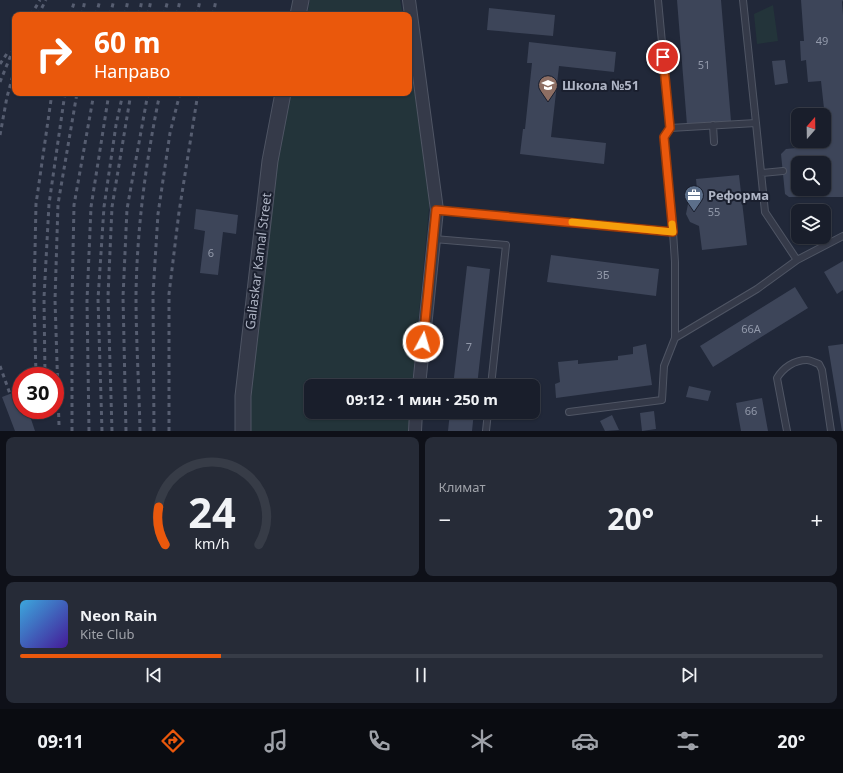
<!DOCTYPE html>
<html lang="ru">
<head>
<meta charset="utf-8">
<style>
  :root { --surface:#191e2b; --page:#262b37; --text:#f1f3f6; --muted:#9fa2a9; --line:#373c47; --accent:#ea580c }
  body { margin:0; font-family:"Noto Sans",sans-serif; background:var(--page); color:var(--text); height:100vh; display:flex; flex-direction:column; font-size:15px; white-space:nowrap }
  * { box-sizing:border-box; margin:0 }
  p { font-size:13px; color:var(--muted) }
  .icon { flex:none; width:22px; height:22px; fill:none; stroke:currentColor; stroke-width:2; stroke-linecap:round; stroke-linejoin:round }
  .map { position:relative; height:431px; overflow:hidden }
  .sheet { display:flex; flex-direction:column; gap:6px; padding:6px; background:#0e1018; flex:1 }
  .sheet>* { flex:none }
  .top-card { position:absolute; left:12px; top:12px; width:400px; height:84px; border-radius:8px; box-shadow:0 1px 3px #0004,0 0 0 1px var(--line); background:#ea580c; color:#fff; overflow:hidden }
  .needle { width:26px; rotate:20deg }
  .controls { position:absolute; left:791px; top:108px; display:grid; gap:8px }
  .controls a { display:grid; place-items:center; width:40px; height:40px; border-radius:8px; background:var(--surface); box-shadow:0 1px 3px #0004,0 0 0 1px var(--line); font-size:20px }
  .speed { position:absolute; left:12px; top:367px; display:flex; gap:8px; font-size:20px; font-weight:700; text-align:center }
  .speed>* { display:grid; place-content:center; width:52px; height:52px; border-radius:50%; background:var(--surface); box-shadow:0 1px 3px #0004,0 0 0 1px var(--line); line-height:1 }
  .speed .limit { border:6px solid #d22; background:#fff; color:#111 }
  .pin { position:absolute; display:grid; place-items:center; width:34px; height:34px; color:#fff; margin:-17px; border:2px solid #fff; border-radius:50%; box-shadow:0 1px 4px #0007 }
  .me { position:absolute; width:44px; margin:-22px; rotate:6deg; stroke-linejoin:round; filter:drop-shadow(0 0 3px #0008) }
  .turn { display:flex; align-items:center; gap:14px; height:84px; padding:0 16px; font-size:18px }
  .turn .icon { width:52px; height:52px; stroke-width:2.5 }
  .turn b { display:block; font-size:28px; line-height:34px }
  .big { font-size:30px; font-weight:700; line-height:1.1 }
  .sheet .tile { flex:1; display:flex; flex-direction:column; justify-content:center; gap:6px; min-width:0; padding:0 14px; border-radius:8px; background:var(--page) }
  .sheet .dial { align-items:center; gap:0 }
  .dial svg { height:104px; overflow:visible; fill:none; stroke:var(--line); stroke-width:7; stroke-linecap:round; text-anchor:middle }
  .dial text { fill:var(--text); stroke:none }
  .song { display:flex; align-items:center; gap:12px }
  .cover { width:48px; height:48px; border-radius:6px; background:linear-gradient(135deg,hsl(200 70% 55%),hsl(260 70% 35%)) }
  .played { height:4px; border-radius:2px; background:linear-gradient(90deg,var(--accent) 25%,var(--line) 25%) }
  .keys { display:flex; justify-content:space-around; direction:ltr }
  .heat { display:flex; justify-content:space-between; align-items:center; font-size:22px; direction:ltr }
  .sheet .tiles { flex:1; display:grid; gap:6px; grid-template-columns:1fr 1fr }
  .tile:last-child { grid-column:span 2 }
  .trip { position:absolute; left:304px; top:379px; width:236px; height:40px; border-radius:8px; background:var(--surface); box-shadow:0 1px 3px #0004,0 0 0 1px var(--line); font-weight:700; line-height:40px; text-align:center }
  .menu { display:flex; height:64px; justify-content:space-around; align-items:center; background:#0a0c11; color:var(--muted) }
  .menu .icon { width:28px; height:28px }
  .menu .on { color:var(--accent) }
  .menu b { font-size:18px; color:var(--text) }
  .map>svg:first-child { display:block }
</style>
</head>
<body>
<div class="map">
<svg width="843" height="431" viewBox="0 0 843 431">
  <rect width="100%" height="100%" fill="#212839"/>
  <path fill="#23343a" d="M310 0H400L403 15H307Z
    M773 5 778 41 757 44 754 14Z
    M409 50 432 178 412 386H311V412H410L408 431H248V397L276 161 291 93H409Z"/>
  <path fill="#3d4559" fill-rule="evenodd" d="M677 0H721L731 121 687 125Z
    M801 0H843L842 2 843 15V197H789L785 194 781 154 786 149 828 145 821 81 808 82 806 60 801 61 800 41H804ZM798 163H824V189H798Z
    M489 8 555 15 553 36 487 30Z
    M529 42 616 52 614 72 559 66 551 137 606 143 604 164 520 154 523 129H525L532 63H527Z
    M785 60 788 83 775 85 772 61Z
    M739 175 747 245 702 250 699 226 690 222 686 214 688 204 693 201 698 200 696 179Z
    M196 209 238 215 236 234 223 232 218 275 200 273 205 231 194 229Z
    M551 255 659 269 656 296 547 282Z
    M843 261V290L837 294 824 272Z
    M467 266 490 269 477 386H453Z
    M795 287 808 308 713 367 700 346Z
    M646 344 652 385 556 398 555 384 560 382 558 362 578 360V364L618 360V356L633 354V347Z
    M843 344V431H842L828 346Z
    M689 386 711 391 708 401 686 397Z
    M20 390 21 410H28L35 431H15L2 397Z
    M762 398 768 431H741L736 403Z
    M654 411 656 429 642 431 640 413Z
    M450 412H474L472 431H448Z
    M612 415 619 430 605 431 600 421Z"/>
  <g fill="none" stroke-linecap="round" stroke-linejoin="round">
    <g stroke="#4f5564" stroke-width="8">
      <path id="service" d="M658 0 670 128 664 137 673 232
        M756 123 765 212 797 260 843 236
        M713 125 714 142
        M670 128 756 123 743 0
        M761 173 783 171
        M437 210 673 232 675 262V338L664 366 662 400 569 412
        M434 239 506 245 491 386
        M675 338 757 289 797 260
        M486 431 488 412
        M787 431 777 378C783 368 794 360 807 360 810 360 816 363 819 364L822 370 831 431"/>
    </g>
    <g stroke="#4f5564" stroke-width="14">
      <path id="minor" d="M409 0 437 210 419 386
        M415 431 416 412"/>
    </g>
    <g stroke="#4f5564" stroke-width="17">
      <path id="tertiary" d="M298 15 301 0
        M243 431V396L270 161 283 93"/>
    </g>
    <use href="#service" stroke="#353a49" stroke-width="6"/>
    <use href="#minor" stroke="#353a49" stroke-width="12"/>
    <use href="#tertiary" stroke="#353a49" stroke-width="15"/>
    <path stroke="#565d70" stroke-width="3" stroke-dasharray="4 4" stroke-linecap="butt" d="M31 15 40 0
      M38 15 46 0
      M70 15 75 0
      M82 15 85 0
      M96 15 100 0
      M110 15 114 0
      M125 15 128 0
      M139 15 142 0
      M148 15 151 0
      M164 15 168 0
      M177 15 180 0
      M197 15 200 0
      M213 15 216 0
      M0 64 8 52
      M0 82 15 45
      M0 135 7 97 15 68
      M0 366 10 394
      M36 375 34 298 36 204 52 93
      M45 376 44 298 49 204 65 93
      M59 425 55 300 58 204 77 93
      M72 431V301L74 205 94 93
      M89 431 87 301 91 207 109 93
      M102 431 98 299 104 207 116 125 123 93
      M112 431 108 296 112 207 131 93
      M126 431 123 297 127 209 148 93
      M140 431C139 386 136 340 136 295 137 227 146 160 160 93
      M154 431 153 294 158 214 170 133 180 93
      M169 431V294L179 212 198 93"/>
  </g>
  <g fill="none" stroke-linecap="round" stroke-linejoin="round">
    <g stroke="#983908" stroke-width="10">
      <path id="route" d="M423 342 436 210 673 232 664 137 670 128 663 57"/>
    </g>
    <use href="#route" stroke="#ea580c" stroke-width="7"/>
    <path stroke="#f59e0b" stroke-width="7" d="M572 222 673 232 672 224"/>
  </g>
  <defs>
    <g id="school-pin" transform="scale(1)"><path d="M0 17L-7.5 6A9.5 9.5 0 1 1 7.5 6Z" fill="#8d6e63" stroke="#1a1f2e"/><path d="M0-5L7-2L0 1L-7-2ZM-4 1L0 2.5L4 1V4Q0 6-4 4Z" fill="#fff"/></g>
    <g id="office-pin" transform="scale(1)"><path d="M0 17L-7.5 6A9.5 9.5 0 1 1 7.5 6Z" fill="#5c6f8a" stroke="#1a1f2e"/><path d="M-6-3h4V-5.5h4V-3h4V5H-6ZM-1-4.5V-3h2v-1.5ZM-6 0V1H6V0Z" fill="#fff"/></g>
  </defs>
  <g fill-rule="evenodd">
    <use href="#school-pin" x="548" y="85"/>
    <use href="#office-pin" x="694" y="195"/>
  </g>
  <g text-anchor="middle" stroke-width="4" stroke-linejoin="round" paint-order="stroke">
    <g font-size="11" fill="#9299aa">
      <text x="822" y="45">49</text>
      <text x="704" y="69">51</text>
      <text x="714" y="216">55</text>
      <text x="211" y="257">6</text>
      <text x="603" y="279">3Б</text>
      <text x="751" y="333">66А</text>
      <text x="469" y="351">7</text>
      <text x="751" y="415">66</text>
    </g>
    <g font-size="13" font-weight="bold" fill="#afb5c5" stroke="#1a1f2e" text-anchor="start">
      <text x="562" y="90">Школа №51</text>
      <text x="708" y="200">Реформа</text>
    </g>
    <g font-size="13" fill="#afb5c5" stroke="#1a1f2e">
      <text transform="translate(258 261) rotate(-83)" y="5">Galiaskar Kamal Street</text>
    </g>
  </g>
</svg>
<div class="controls">
<a><svg class="needle" viewBox="-14 -14 28 28"><path d="M0-13l5 13h-10z" fill="#e53935"/><path d="M0 13l5-13h-10z" fill="#9fa2a9"/></svg></a>
<a><svg class="icon" aria-label="search" viewBox="0 0 24 24"><circle cx="10" cy="10" r="6"/><path d="M15 15l6 6"/></svg></a>
<a><svg class="icon" aria-label="layers" viewBox="0 0 24 24"><path d="M12 4l9 5-9 5-9-5zM3 14l9 5 9-5"/></svg></a>
</div>
<div class="speed"><div class="limit">30</div></div>
<div class="pin" style="left:663px;top:57px;background:#d93025"><svg class="icon" aria-label="arrive" viewBox="0 0 24 24"><path d="M6 21V4h12l-3 4 3 4H6"/></svg></div>
<svg class="me" style="left:423px;top:342px" viewBox="-20 -20 40 40"><circle r="17" fill="#ea580c" stroke="#fff" stroke-width="3"/><path d="M0-11L8 9 0 5-8 9z" fill="#fff"/></svg>
<div class="trip">09:12 · 1 мин · 250 m</div>
<div class="top-card">
<div class="turn"><svg class="icon" aria-label="right" viewBox="0 0 24 24"><path d="M7 20v-9h11M14 6l5 5-5 5"/></svg><div><b>60 m</b>Направо</div></div>
</div>
</div>
<section class="sheet">
<div class="tiles">
<div class="tile dial"><svg viewBox="0 0 100 80">
<path d="M14 69A42 42 0 1 1 86 69"/>
<path d="M14 69A42 42 0 0 1 9 40" stroke="#ea580c"/>
<text x="50" y="56" font-size="32" font-weight="700">24</text>
<text x="50" y="72" font-size="11">km/h</text>
</svg></div>
<div class="tile"><p>Климат</p>
<div class="heat"><a>−</a><b class="big">20°</b><a>+</a></div>
</div>
<div class="tile">
<div class="song"><i class="cover"></i><div><b>Neon Rain</b><p>Kite Club</p></div></div>
<div class="played"></div>
<div class="keys"><svg class="icon" aria-label="previous" viewBox="0 0 24 24"><path d="M18 5L8 12l10 7zM5 5v14"/></svg><svg class="icon" aria-label="pause" viewBox="0 0 24 24"><path d="M8 5v14M16 5v14"/></svg><svg class="icon" aria-label="next" viewBox="0 0 24 24"><path d="M6 5l10 7-10 7zM19 5v14"/></svg></div>
</div>
</div>
</section>
<nav class="menu">
<b>09:11</b>
<svg class="icon on" aria-label="directions" viewBox="0 0 24 24"><path d="M12 3l9 9-9 9-9-9zM9 14v-3h6M13 9l2 2-2 2"/></svg>
<svg class="icon" aria-label="music" viewBox="0 0 24 24"><path d="M9 18V5l10-2v13"/><circle cx="6" cy="18" r="3"/><circle cx="16" cy="16" r="3"/></svg>
<svg class="icon" aria-label="phone" viewBox="0 0 24 24"><path d="M5 4h4l2 5-3 2q2 4 5 5l2-3 5 2v4C11 20 4 13 5 4z"/></svg>
<svg class="icon" aria-label="climate" viewBox="0 0 24 24"><path d="M12 3v18M4 7l16 10M4 17L20 7"/></svg>
<svg class="icon" aria-label="car" viewBox="0 0 24 24"><path d="M5 17H2v-5l4-1 3-4h7l3 4 3 1v5h-3M9 17h6M6 11h13"/><circle cx="7" cy="17" r="2"/><circle cx="17" cy="17" r="2"/></svg>
<svg class="icon" aria-label="filters" viewBox="0 0 24 24"><path d="M4 7h16M4 17h16"/><circle cx="9" cy="7" r="2"/><circle cx="15" cy="17" r="2"/></svg>
<b>20°</b>
</nav>
</body>
</html>
